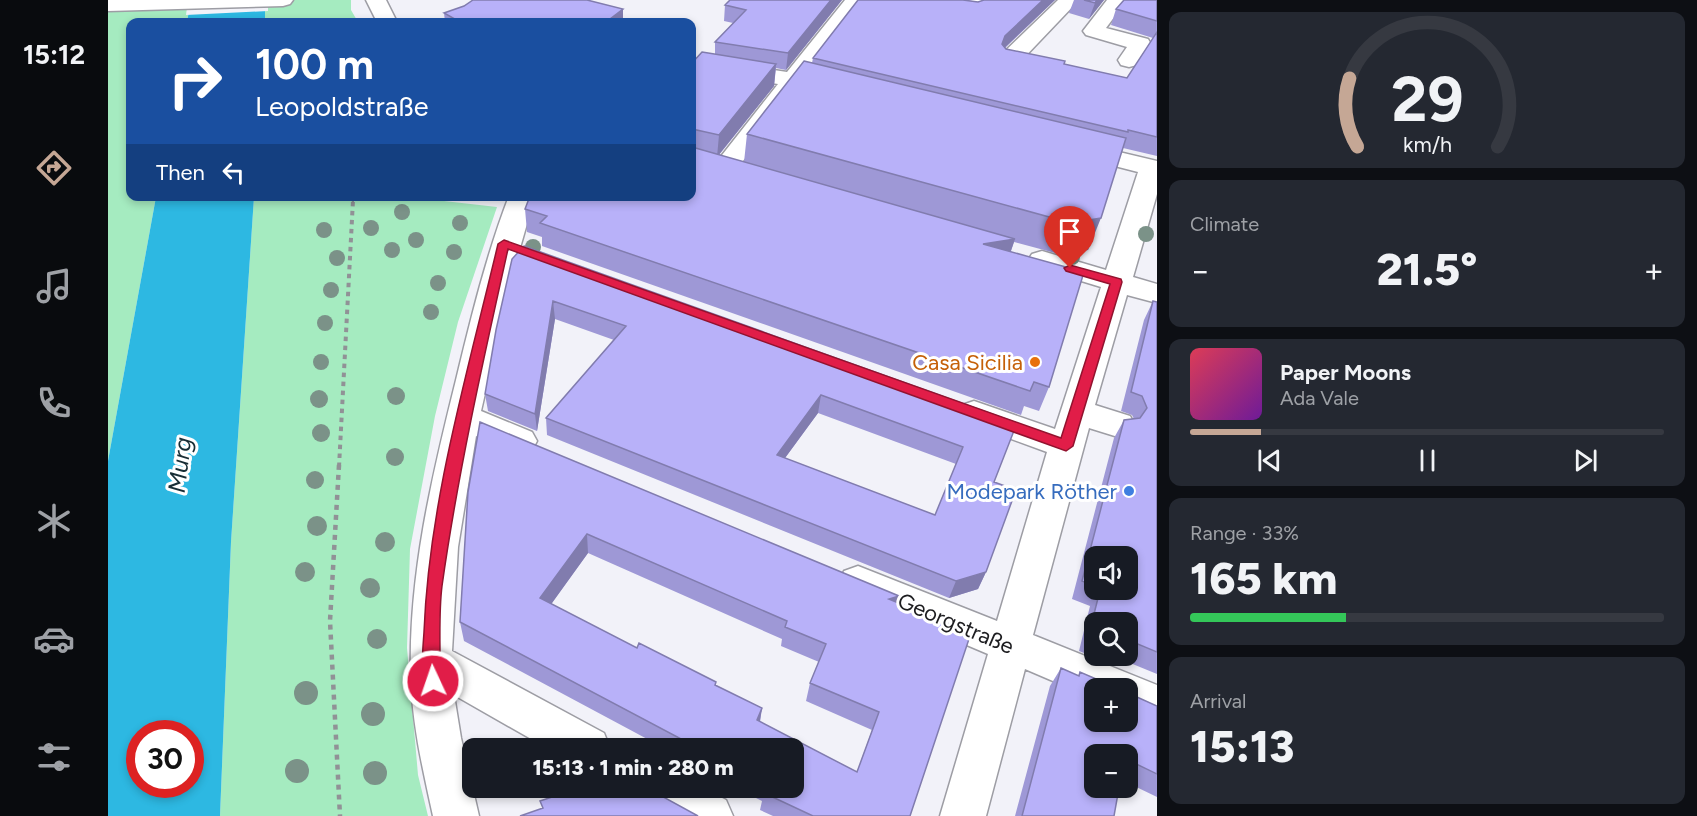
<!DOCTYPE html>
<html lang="en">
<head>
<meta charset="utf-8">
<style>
  :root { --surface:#171b24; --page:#242831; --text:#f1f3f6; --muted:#9ea1a6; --line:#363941; --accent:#c5a795 }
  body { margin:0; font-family:Figtree,sans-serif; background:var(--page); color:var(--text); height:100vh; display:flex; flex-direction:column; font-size:22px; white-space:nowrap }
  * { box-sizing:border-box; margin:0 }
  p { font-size:20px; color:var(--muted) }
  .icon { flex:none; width:33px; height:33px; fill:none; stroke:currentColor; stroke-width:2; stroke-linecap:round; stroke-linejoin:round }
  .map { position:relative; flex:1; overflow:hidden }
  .side { display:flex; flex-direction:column; gap:12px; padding:12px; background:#0d0f14; width:540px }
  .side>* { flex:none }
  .hud { position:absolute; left:18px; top:18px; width:570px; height:183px; border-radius:12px; box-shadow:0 3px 9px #0003; background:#1a4fa0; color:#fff; overflow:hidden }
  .tools { position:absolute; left:976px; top:546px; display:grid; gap:12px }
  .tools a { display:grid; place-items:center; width:54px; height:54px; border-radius:12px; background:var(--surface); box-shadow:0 3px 9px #0003; font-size:30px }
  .speed { position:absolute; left:18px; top:720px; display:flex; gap:12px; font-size:30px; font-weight:700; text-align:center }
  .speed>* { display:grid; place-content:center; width:78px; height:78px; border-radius:50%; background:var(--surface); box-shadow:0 3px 9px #0003; line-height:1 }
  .speed .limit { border:9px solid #d22; background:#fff; color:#111 }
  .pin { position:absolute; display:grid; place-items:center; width:51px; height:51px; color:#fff; margin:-62px -26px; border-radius:50% 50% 50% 0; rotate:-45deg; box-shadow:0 0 6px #0007 }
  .pin .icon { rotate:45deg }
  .me { position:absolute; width:66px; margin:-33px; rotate:357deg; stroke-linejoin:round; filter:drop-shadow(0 0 4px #0008) }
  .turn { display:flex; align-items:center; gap:21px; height:126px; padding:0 30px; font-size:27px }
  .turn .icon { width:78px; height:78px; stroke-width:2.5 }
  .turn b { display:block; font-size:42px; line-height:51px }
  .then { display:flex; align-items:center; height:57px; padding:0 30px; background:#0003; gap:12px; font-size:22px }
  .big { font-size:45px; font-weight:800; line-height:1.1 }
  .side .widget { flex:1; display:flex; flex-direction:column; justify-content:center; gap:9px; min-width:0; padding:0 21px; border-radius:12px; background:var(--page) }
  .side .dial { align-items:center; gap:0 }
  .dial svg { height:156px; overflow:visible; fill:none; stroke:var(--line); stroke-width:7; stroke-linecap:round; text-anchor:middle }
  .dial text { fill:var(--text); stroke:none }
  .song { display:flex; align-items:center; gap:18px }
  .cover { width:72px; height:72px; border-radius:9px; background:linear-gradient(135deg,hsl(350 70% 55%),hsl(280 70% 35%)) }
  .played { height:6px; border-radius:3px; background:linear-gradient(90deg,var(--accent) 15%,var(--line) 15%) }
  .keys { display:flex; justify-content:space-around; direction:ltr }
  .heat { display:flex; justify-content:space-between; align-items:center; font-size:33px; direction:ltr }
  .charge { height:9px; border-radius:4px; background:linear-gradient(90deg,#34c759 33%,var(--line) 0) }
  .trip { position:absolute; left:354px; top:738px; width:342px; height:60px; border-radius:12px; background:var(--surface); box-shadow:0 3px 9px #0003; font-weight:800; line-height:60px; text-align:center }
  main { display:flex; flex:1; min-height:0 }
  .tab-bar { display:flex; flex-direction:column; width:108px; justify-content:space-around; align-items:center; background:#090b0e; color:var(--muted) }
  .tab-bar .icon { width:42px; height:42px }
  .tab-bar .on { color:var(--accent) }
  .tab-bar b { font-size:27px; color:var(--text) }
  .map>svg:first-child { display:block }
</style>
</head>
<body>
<main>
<nav class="tab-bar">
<b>15:12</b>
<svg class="icon on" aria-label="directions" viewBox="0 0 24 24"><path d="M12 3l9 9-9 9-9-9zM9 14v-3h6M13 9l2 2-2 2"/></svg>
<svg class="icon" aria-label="music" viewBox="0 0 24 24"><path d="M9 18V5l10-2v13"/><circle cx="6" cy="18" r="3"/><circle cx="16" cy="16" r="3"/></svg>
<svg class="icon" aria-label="phone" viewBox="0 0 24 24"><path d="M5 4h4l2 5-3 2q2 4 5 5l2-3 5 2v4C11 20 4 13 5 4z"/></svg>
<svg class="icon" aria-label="climate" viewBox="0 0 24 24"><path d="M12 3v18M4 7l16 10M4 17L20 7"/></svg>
<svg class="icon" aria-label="car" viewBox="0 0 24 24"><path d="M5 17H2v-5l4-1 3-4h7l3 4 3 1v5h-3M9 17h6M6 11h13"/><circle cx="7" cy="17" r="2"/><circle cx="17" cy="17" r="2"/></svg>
<svg class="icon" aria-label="filters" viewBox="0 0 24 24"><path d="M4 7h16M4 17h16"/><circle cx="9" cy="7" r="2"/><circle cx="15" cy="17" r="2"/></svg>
</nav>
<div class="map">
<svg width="1049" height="816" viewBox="0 0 1049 816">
  <rect width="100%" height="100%" fill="#f2f2f9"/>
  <path fill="#a5ebc0" d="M0 0H83L79 22H22V196L48 197 0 461Z
    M157 0H243V10L250 22H157Z
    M292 196 389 207 350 322 327 416 302 549 299 648 310 775 320 816H112L123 542 146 197Z"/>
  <path fill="#2db8e2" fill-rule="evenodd" d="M83 0H157V22H79Z
    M48 197H146L123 542 112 816H0V461ZM32 734H82V784H32Z"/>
  <path fill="#f2f2f9" d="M80 0H160V11L78 15Z"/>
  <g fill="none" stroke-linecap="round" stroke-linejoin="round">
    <g stroke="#9d9da4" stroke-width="3">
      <path id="minor" d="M0 0H185L182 4 175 6 0 11Z
        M258 0H278L289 22H269Z
        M737 0H757L699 77 734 85 737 90 734 95 726 97 691 88 625 174 616 177 607 174 603 169 607 164 670 84 584 70V58L679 72Z
        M789 0H840L859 3 861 0H881L873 14 866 16 799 6 792 4Z
        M950 0H971L910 64 902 66 894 64 891 59 894 54Z
        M999 0H1019L998 28 1040 39 1043 44 1029 65 1021 67 1013 65 1010 60 1019 47 978 35 975 31Z
        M969 142 1049 161V194L1025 277 1049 284V303L1019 295 987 405 1022 416 1027 425 1022 434 1010 437 981 428 925 635 1049 685V725L1020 713V688H987V699L917 669 878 816H832L880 654 736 593 731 582 736 571 750 566 889 621 939 452 854 421 849 413 854 405 866 401 947 429 993 287 924 266 920 260 924 254 934 251 998 270 1030 172 960 154 957 149 960 144Z
        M401 196H427L403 279 373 411 424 432 429 441 424 450 412 454 368 436 350 547 344 651 496 733 502 748H439L346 695 353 738 371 816H325C315 770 304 724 303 677 300 577 324 476 348 380 363 318 378 256 401 196Z
        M528 788H595L618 800 625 816H557L535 804Z"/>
    </g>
    <path stroke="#919196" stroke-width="2" stroke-dasharray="3 3" stroke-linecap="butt" d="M245 202V196"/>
    <path stroke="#919196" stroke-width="4" stroke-dasharray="4.5 4.5" stroke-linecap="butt" d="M231 467 245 200"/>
    <path stroke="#919196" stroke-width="4.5" stroke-dasharray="5 5" stroke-linecap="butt" d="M231 465 222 621 232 816"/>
    <use href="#minor" fill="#fff" fill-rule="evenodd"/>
  </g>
  <g fill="#7b9288">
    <circle cx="294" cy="212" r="8"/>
    <circle cx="352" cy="223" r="8"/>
    <circle cx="263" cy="228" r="8"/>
    <circle cx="216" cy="230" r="8"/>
    <circle cx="1038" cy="234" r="8"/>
    <circle cx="308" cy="240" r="8"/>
    <circle cx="425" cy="247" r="8"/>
    <circle cx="284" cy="250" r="8"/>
    <circle cx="346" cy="252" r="8"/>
    <circle cx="964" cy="257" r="8"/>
    <circle cx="229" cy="258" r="8"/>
    <circle cx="330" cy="283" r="8"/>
    <circle cx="223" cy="290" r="8"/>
    <circle cx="323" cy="312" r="8"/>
    <circle cx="217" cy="323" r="8"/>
    <circle cx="213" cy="362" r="8"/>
    <circle cx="288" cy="396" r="9"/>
    <circle cx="211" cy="399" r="9"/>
    <circle cx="213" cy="433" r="9"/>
    <circle cx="287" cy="457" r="9"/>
    <circle cx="207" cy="480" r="9"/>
    <circle cx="209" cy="526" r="10"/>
    <circle cx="277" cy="542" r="10"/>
    <circle cx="197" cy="572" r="10"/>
    <circle cx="262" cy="588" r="10"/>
    <circle cx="269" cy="639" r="10"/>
    <circle cx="198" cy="693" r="12"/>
    <circle cx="265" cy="714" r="12"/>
    <circle cx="189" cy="771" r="12"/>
    <circle cx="267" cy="773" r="12"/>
  </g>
  <path fill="#9e98d6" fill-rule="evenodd" d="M734 0 678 70 668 68 666 86 611 155 636 162 639 134 704 63 705 58 750 0H859L870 2 947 0 897 48 898 49 956 64 1019 78 1045 38 1003 25 1008 9 1049 0V156L1015 148 980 250 951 254 906 242 903 251 941 387 931 411 916 406 913 415 434 246V237L419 232 417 209 584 196V63L607 54V42L625 23 616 21 617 5Z
    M966 0H996L981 19 961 13Z
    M336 13 515 22H337Z
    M404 259 909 423 886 482 878 572 870 589 841 598 439 435 438 418 506 340 447 319 429 431 380 411 377 394ZM710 413 848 464 827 515 677 458Z
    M1045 301 1049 302V674L1005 656H1020V622H987V656H1003L999 662 971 651 982 606 964 599 1006 438 1016 420 1026 419 1024 415 1013 411 1036 320ZM987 556 1020 590H987Z
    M360 492 791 596 789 603 802 816H665L652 810 654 801 628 788H686V748H556L356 641 352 622ZM480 553 674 639 673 646 711 662 702 683 698 701 764 730 749 772 652 722 654 708 608 686V682L529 648 443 604Z
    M953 668 970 676 972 672 1049 706V797L1020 783V754H987L1006 816H907L942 686Z"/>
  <path fill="#817cae" d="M723 0H734L678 70 680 53Z
    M935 0H947L892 52 894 44 897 36Z
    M989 0H996L981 19 987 3Z
    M515 9V22H498Z
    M668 64 666 86 609 157 611 135Z
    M993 218 980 250 951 254 963 223Z
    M907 239 899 262 875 244Z
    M445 301 447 319 429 431 427 414Z
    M713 395 710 413 666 473 669 455Z
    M479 534 480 553 434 617 432 598Z
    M878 572 870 589 841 598 848 581Z
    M791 596 785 615 781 599Z
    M654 708 651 726 649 720Z"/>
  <path fill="#b8b1f9" stroke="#817cae" stroke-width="1.5" fill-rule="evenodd" d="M365 0H479L515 9 498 22H352L336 13 356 6Z
    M622 0H723L680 53 607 42 638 10 617 5Z
    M750 0H855L870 2 876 0H935L897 36 894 44 898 49 957 61 956 64 1019 78 1049 32V137L1020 130V132L705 58Z
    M976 0H989L987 3Z
    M1016 0H1049V21L1008 9Z
    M594 52 668 64 611 135 584 129V137V63Z
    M696 61 1018 138 993 218 963 223 639 134Z
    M584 147 907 239 875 244 976 272 941 387 926 382 922 391 432 223 439 216 417 209 422 196H584Z
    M416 246 909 423 886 482 908 490 878 572 848 581 438 418 518 326 445 301 427 414 377 394 388 330 404 259ZM713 395 855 447 827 515 669 455Z
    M1045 301 1049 302V652L1020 640V622H987V636L981 634 992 590H1020V556H987V586L974 581 1016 420 1032 418 1039 408 1034 396 1023 392Z
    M372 422 791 596 781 599 863 633 802 816H705L656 793 658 788H686V748H590L352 622 360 492ZM479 534 679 621 677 627 718 644 702 683 771 712 749 772 649 720 654 708 607 685 608 682 531 643 529 648 432 598Z
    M953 668 971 676 972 672 1009 688H987V722H1020V693L1049 706V774L1020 760V754H987V788H1011L1006 816H914Z
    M471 788H475L477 794 494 788H539L590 816H412L435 808 432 801Z"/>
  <path fill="#e11d48" stroke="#92132f" stroke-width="1.5" d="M396 240 953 438 1002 284 958 271 956 268 962 265 1013 279 1014 282 965 446 958 451 400 249C375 361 350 472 334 586 331 610 332 635 332 659 332 669 335 677 331 686L325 688 319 686C312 670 315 649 316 632 321 501 360 371 390 244Z"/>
  <circle fill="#e8710a" stroke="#fff" stroke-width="2" cx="927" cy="362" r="6"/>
  <circle fill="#3f7fe0" stroke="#fff" stroke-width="2" cx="1021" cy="491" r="6"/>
  <g text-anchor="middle" stroke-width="6" stroke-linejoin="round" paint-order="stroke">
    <g font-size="22" fill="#c56008" stroke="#fff" text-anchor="end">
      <text x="915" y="370">Casa Sicilia</text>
    </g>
    <g font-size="22" fill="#366cbe" stroke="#fff" text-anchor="end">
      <text x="1009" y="499">Modepark Röther</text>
    </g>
    <g font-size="22" fill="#1d1d20" stroke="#fff">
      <text transform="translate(848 623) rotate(23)" y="8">Georgstraße</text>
    </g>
    <g font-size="24" font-style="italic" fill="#172d35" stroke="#fff">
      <text transform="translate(72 465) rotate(-83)" y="8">Murg</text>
    </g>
  </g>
</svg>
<div class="tools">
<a><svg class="icon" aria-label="sound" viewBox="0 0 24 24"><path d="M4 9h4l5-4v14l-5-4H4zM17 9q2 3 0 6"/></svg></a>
<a><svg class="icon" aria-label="search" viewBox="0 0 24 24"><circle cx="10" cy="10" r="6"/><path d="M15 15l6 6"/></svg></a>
<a>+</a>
<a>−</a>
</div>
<div class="speed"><div class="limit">30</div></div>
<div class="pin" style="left:962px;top:268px;background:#d93025"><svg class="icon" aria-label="arrive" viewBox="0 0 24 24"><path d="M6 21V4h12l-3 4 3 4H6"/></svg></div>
<svg class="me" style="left:325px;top:681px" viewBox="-20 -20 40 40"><circle r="17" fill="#e11d48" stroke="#fff" stroke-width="3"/><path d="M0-11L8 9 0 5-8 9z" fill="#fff"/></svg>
<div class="trip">15:13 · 1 min · 280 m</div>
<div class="hud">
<div class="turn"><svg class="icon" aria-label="right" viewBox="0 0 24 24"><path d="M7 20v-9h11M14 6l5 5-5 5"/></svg><div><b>100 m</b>Leopoldstraße</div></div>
<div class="then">Then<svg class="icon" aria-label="left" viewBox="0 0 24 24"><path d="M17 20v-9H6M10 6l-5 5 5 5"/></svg></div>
</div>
</div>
<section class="side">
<div class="widget dial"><svg viewBox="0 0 100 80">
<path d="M14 69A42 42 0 1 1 86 69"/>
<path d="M14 69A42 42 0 0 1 10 34" stroke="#c5a795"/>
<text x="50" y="56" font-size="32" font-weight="700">29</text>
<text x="50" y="72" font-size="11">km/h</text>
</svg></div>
<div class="widget"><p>Climate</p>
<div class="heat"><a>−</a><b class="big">21.5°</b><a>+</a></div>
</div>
<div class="widget">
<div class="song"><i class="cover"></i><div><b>Paper Moons</b><p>Ada Vale</p></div></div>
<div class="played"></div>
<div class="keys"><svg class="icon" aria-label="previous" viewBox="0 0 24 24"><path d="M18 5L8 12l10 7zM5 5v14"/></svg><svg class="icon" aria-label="pause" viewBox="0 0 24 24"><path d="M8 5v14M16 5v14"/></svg><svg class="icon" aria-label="next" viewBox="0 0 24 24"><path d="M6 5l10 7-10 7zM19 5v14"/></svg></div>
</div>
<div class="widget"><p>Range · 33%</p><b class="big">165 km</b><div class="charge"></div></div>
<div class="widget"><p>Arrival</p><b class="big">15:13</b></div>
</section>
</main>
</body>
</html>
